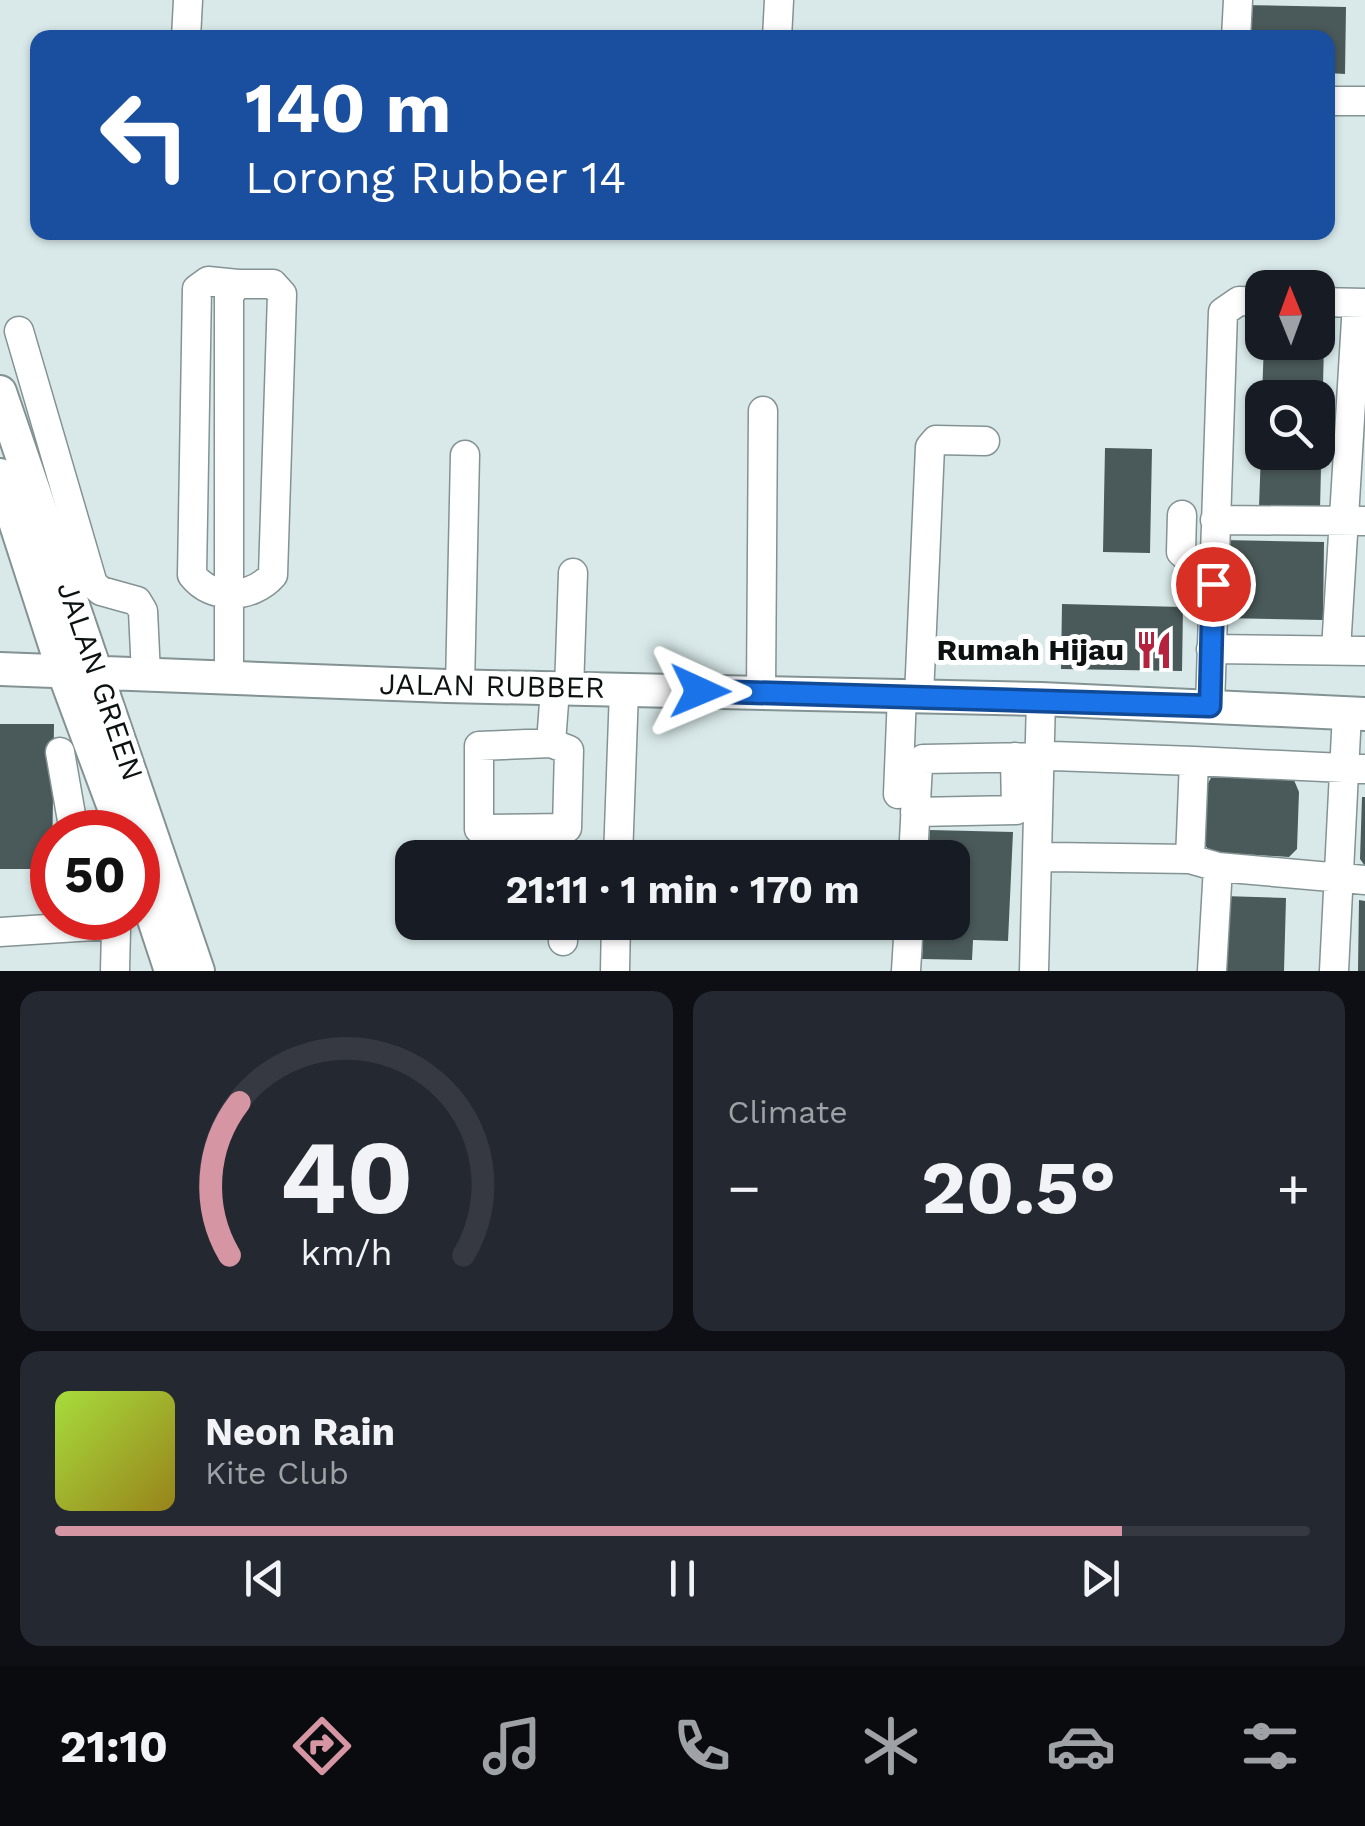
<!DOCTYPE html>
<html lang="en">
<head>
<meta charset="utf-8">
<style>
  :root { --surface:#171b24; --page:#242831; --text:#f1f3f6; --muted:#9ea1a6; --line:#363941; --accent:#d695a3 }
  body { margin:0; font-family:"Work Sans",sans-serif; background:var(--page); color:var(--text); height:100vh; display:flex; flex-direction:column; font-size:38px; white-space:nowrap }
  * { box-sizing:border-box; margin:0 }
  p { font-size:32px; color:var(--muted) }
  .icon { flex:none; width:55px; height:55px; fill:none; stroke:currentColor; stroke-width:2; stroke-linecap:round; stroke-linejoin:round }
  .map { position:relative; height:971px; overflow:hidden }
  .panel { display:flex; flex-direction:column; gap:20px; padding:20px; background:#0d0f14; flex:1 }
  .panel>* { flex:none }
  .hud { position:absolute; left:30px; top:30px; width:1305px; height:210px; border-radius:20px; box-shadow:0 2px 8px #0004; background:#1a4fa0; color:#fff; overflow:hidden }
  .needle { width:65px; rotate:359deg }
  .buttons { position:absolute; left:1245px; top:270px; display:grid; gap:20px }
  .buttons a { display:grid; place-items:center; width:90px; height:90px; border-radius:20px; background:var(--surface); box-shadow:0 2px 8px #0004; font-size:50px }
  .speed { position:absolute; left:30px; top:810px; display:flex; gap:20px; font-size:50px; font-weight:700; text-align:center }
  .speed>* { display:grid; place-content:center; width:130px; height:130px; border-radius:50%; background:var(--surface); box-shadow:0 2px 8px #0004; line-height:1 }
  .speed .limit { border:15px solid #d22; background:#fff; color:#111 }
  .pin { position:absolute; display:grid; place-items:center; width:85px; height:85px; color:#fff; margin:-42px; border:5px solid #fff; border-radius:50%; box-shadow:0 2px 10px #0007 }
  .me { position:absolute; width:110px; margin:-55px; rotate:91deg; stroke-linejoin:round; filter:drop-shadow(0 0 8px #0008) }
  .turn { display:flex; align-items:center; gap:35px; height:210px; padding:0 50px; font-size:45px }
  .turn .icon { width:130px; height:130px; stroke-width:2.5 }
  .turn b { display:block; font-size:70px; line-height:85px }
  .big { font-size:75px; font-weight:700; line-height:1.1 }
  .panel .widget { flex:1; display:flex; flex-direction:column; justify-content:center; gap:15px; min-width:0; padding:0 35px; border-radius:20px; background:var(--page) }
  .panel .dial { align-items:center; gap:0 }
  .dial svg { height:260px; overflow:visible; fill:none; stroke:var(--line); stroke-width:7; stroke-linecap:round; text-anchor:middle }
  .dial text { fill:var(--text); stroke:none }
  .song { display:flex; align-items:center; gap:30px }
  .cover { width:120px; height:120px; border-radius:15px; background:linear-gradient(135deg,hsl(80 70% 55%),hsl(50 70% 35%)) }
  .played { height:10px; border-radius:5px; background:linear-gradient(90deg,var(--accent) 85%,var(--line) 85%) }
  .keys { display:flex; justify-content:space-around; direction:ltr }
  .heat { display:flex; justify-content:space-between; align-items:center; font-size:55px; direction:ltr }
  .panel .tiles { flex:1; display:grid; gap:20px; grid-template-columns:1fr 1fr }
  .widget:last-child { grid-column:span 2 }
  .trip { position:absolute; left:395px; top:840px; width:575px; height:100px; border-radius:20px; background:var(--surface); box-shadow:0 2px 8px #0004; font-weight:700; line-height:100px; text-align:center }
  .menu { display:flex; height:160px; justify-content:space-around; align-items:center; background:#090b0e; color:var(--muted) }
  .menu .icon { width:70px; height:70px }
  .menu .active { color:var(--accent) }
  .menu b { font-size:45px; color:var(--text) }
  .map>svg:first-child { display:block }
</style>
</head>
<body>
<div class="map">
<svg width="1365" height="971" viewBox="0 0 1365 971">
  <rect width="100%" height="100%" fill="#d9e9e9"/>
  <path fill="#4a5959" d="M1241 5 1346 7 1345 74 1328 73V38H1241Z
    M1328 141H1335L1333 198H1328Z
    M1264 342 1324 344 1320 509 1259 507 1261 452H1318V398H1262Z
    M1105 448 1152 449 1150 553 1103 552Z
    M1223 540 1324 542 1323 620 1221 618Z
    M1062 604 1183 607 1182 671 1061 669Z
    M0 724H54L52 869H0Z
    M1212 776 1294 780 1299 792 1297 849 1289 857 1210 852 1203 842 1207 785Z
    M1362 797H1365V866L1360 859Z
    M930 830 1013 832 1008 941 973 940 972 960 922 959 924 922H952V858H928Z
    M1223 896 1286 898 1284 971H1220Z
    M1359 900 1365 901V971H1358Z"/>
  <g fill="none" stroke-linecap="round" stroke-linejoin="round">
    <g stroke="#839292" stroke-width="31">
      <path id="minor" d="M186 38 188 0
        M777 38 779 0
        M1236 38 1238 0
        M1328 101H1365
        M1318 302 1365 303
        M19 331 93 584 101 591 137 601 143 611 146 674
        M1182 515 1181 552 1201 569 1199 596
        M1215 520 1365 521
        M1211 649 1365 651
        M1336 650 1357 303
        M229 678V295L238 284H273L282 294 273 575C252 599 212 601 192 575L197 289 208 281 238 284
        M460 687 465 455
        M569 689 573 573
        M761 692 763 411
        M919 696 930 447 936 440 985 441
        M1210 706 1223 312 1239 301 1262 302
        M551 743 569 750 567 828 479 829V746Z
        M551 743 555 689
        M60 752 74 832
        M1052 756 1194 761
        M898 794 902 695
        M915 812 1016 810 1015 757
        M565 856V858
        M1050 857 1190 859
        M618 858 624 690
        M913 858 918 765 923 759 1040 757
        M1218 867 1365 880
        M0 932 109 925 116 930 115 971
        M563 941 564 922
        M615 971 616 922
        M906 971 909 922
        M1034 971 1041 699
        M1212 971 1218 867 1190 859 1194 761 1365 769
        M1334 971 1347 713"/>
    </g>
    <g stroke="#839292" stroke-width="36">
      <path id="major" d="M0 392 198 971
        M0 475 64 673 123 832
        M0 669 447 686 1041 699 1365 714
        M138 871 171 971"/>
    </g>
    <use href="#minor" stroke="#fff" stroke-width="28"/>
    <use href="#major" stroke="#fff" stroke-width="32"/>
  </g>
  <g fill="none" stroke-linecap="round" stroke-linejoin="round">
    <g stroke="#114b97" stroke-width="25">
      <path id="route" d="M700 691 1210 706 1213 584"/>
    </g>
    <use href="#route" stroke="#1a73e8" stroke-width="18"/>
  </g>
  <defs>
    <g id="restaurant-bare" transform="scale(3)"><path d="M-5-6h1v4h1v-4h1v4h1v-4h1v5L-1.5 .5V6h-2V.5L-5-1ZM5-6V6H3V1.5H1.5Q1.5-4 5-6Z" fill="#b4223e" stroke="#fff" stroke-width="2.5" paint-order="stroke"/></g>
  </defs>
  <g fill-rule="evenodd">
    <use href="#restaurant-bare" x="1154" y="650"/>
  </g>
  <g text-anchor="middle" stroke-width="10" stroke-linejoin="round" paint-order="stroke">
    <g font-size="30" font-weight="bold" fill="#0c1212" stroke="#fff" text-anchor="end">
      <text x="1124" y="660">Rumah Hijau</text>
    </g>
    <g font-size="30" fill="#0c1212" stroke="#fff">
      <text transform="translate(100 681) rotate(71)" y="10">JALAN GREEN</text>
      <text transform="translate(492 686) rotate(1)" y="10">JALAN RUBBER</text>
    </g>
  </g>
</svg>
<div class="buttons">
<a><svg class="needle" viewBox="-14 -14 28 28"><path d="M0-13l5 13h-10z" fill="#e53935"/><path d="M0 13l5-13h-10z" fill="#9ea1a6"/></svg></a>
<a><svg class="icon" aria-label="search" viewBox="0 0 24 24"><circle cx="10" cy="10" r="6"/><path d="M15 15l6 6"/></svg></a>
</div>
<div class="speed"><div class="limit">50</div></div>
<div class="pin" style="left:1213px;top:584px;background:#d93025"><svg class="icon" aria-label="arrive" viewBox="0 0 24 24"><path d="M6 21V4h12l-3 4 3 4H6"/></svg></div>
<svg class="me" style="left:700px;top:691px" viewBox="-20 -20 40 40"><path d="M0-17L14 15 0 8-14 15z" fill="#1a73e8" stroke="#fff" stroke-width="4"/></svg>
<div class="trip">21:11 · 1 min · 170 m</div>
<div class="hud">
<div class="turn"><svg class="icon" aria-label="left" viewBox="0 0 24 24"><path d="M17 20v-9H6M10 6l-5 5 5 5"/></svg><div><b>140 m</b>Lorong Rubber 14</div></div>
</div>
</div>
<section class="panel">
<div class="tiles">
<div class="widget dial"><svg viewBox="0 0 100 80">
<path d="M14 69A42 42 0 1 1 86 69"/>
<path d="M14 69A42 42 0 0 1 17 22" stroke="#d695a3"/>
<text x="50" y="56" font-size="32" font-weight="700">40</text>
<text x="50" y="72" font-size="11">km/h</text>
</svg></div>
<div class="widget"><p>Climate</p>
<div class="heat"><a>−</a><b class="big">20.5°</b><a>+</a></div>
</div>
<div class="widget">
<div class="song"><i class="cover"></i><div><b>Neon Rain</b><p>Kite Club</p></div></div>
<div class="played"></div>
<div class="keys"><svg class="icon" aria-label="previous" viewBox="0 0 24 24"><path d="M18 5L8 12l10 7zM5 5v14"/></svg><svg class="icon" aria-label="pause" viewBox="0 0 24 24"><path d="M8 5v14M16 5v14"/></svg><svg class="icon" aria-label="next" viewBox="0 0 24 24"><path d="M6 5l10 7-10 7zM19 5v14"/></svg></div>
</div>
</div>
</section>
<nav class="menu">
<b>21:10</b>
<svg class="icon active" aria-label="directions" viewBox="0 0 24 24"><path d="M12 3l9 9-9 9-9-9zM9 14v-3h6M13 9l2 2-2 2"/></svg>
<svg class="icon" aria-label="music" viewBox="0 0 24 24"><path d="M9 18V5l10-2v13"/><circle cx="6" cy="18" r="3"/><circle cx="16" cy="16" r="3"/></svg>
<svg class="icon" aria-label="phone" viewBox="0 0 24 24"><path d="M5 4h4l2 5-3 2q2 4 5 5l2-3 5 2v4C11 20 4 13 5 4z"/></svg>
<svg class="icon" aria-label="climate" viewBox="0 0 24 24"><path d="M12 3v18M4 7l16 10M4 17L20 7"/></svg>
<svg class="icon" aria-label="car" viewBox="0 0 24 24"><path d="M5 17H2v-5l4-1 3-4h7l3 4 3 1v5h-3M9 17h6M6 11h13"/><circle cx="7" cy="17" r="2"/><circle cx="17" cy="17" r="2"/></svg>
<svg class="icon" aria-label="filters" viewBox="0 0 24 24"><path d="M4 7h16M4 17h16"/><circle cx="9" cy="7" r="2"/><circle cx="15" cy="17" r="2"/></svg>
</nav>
</body>
</html>
